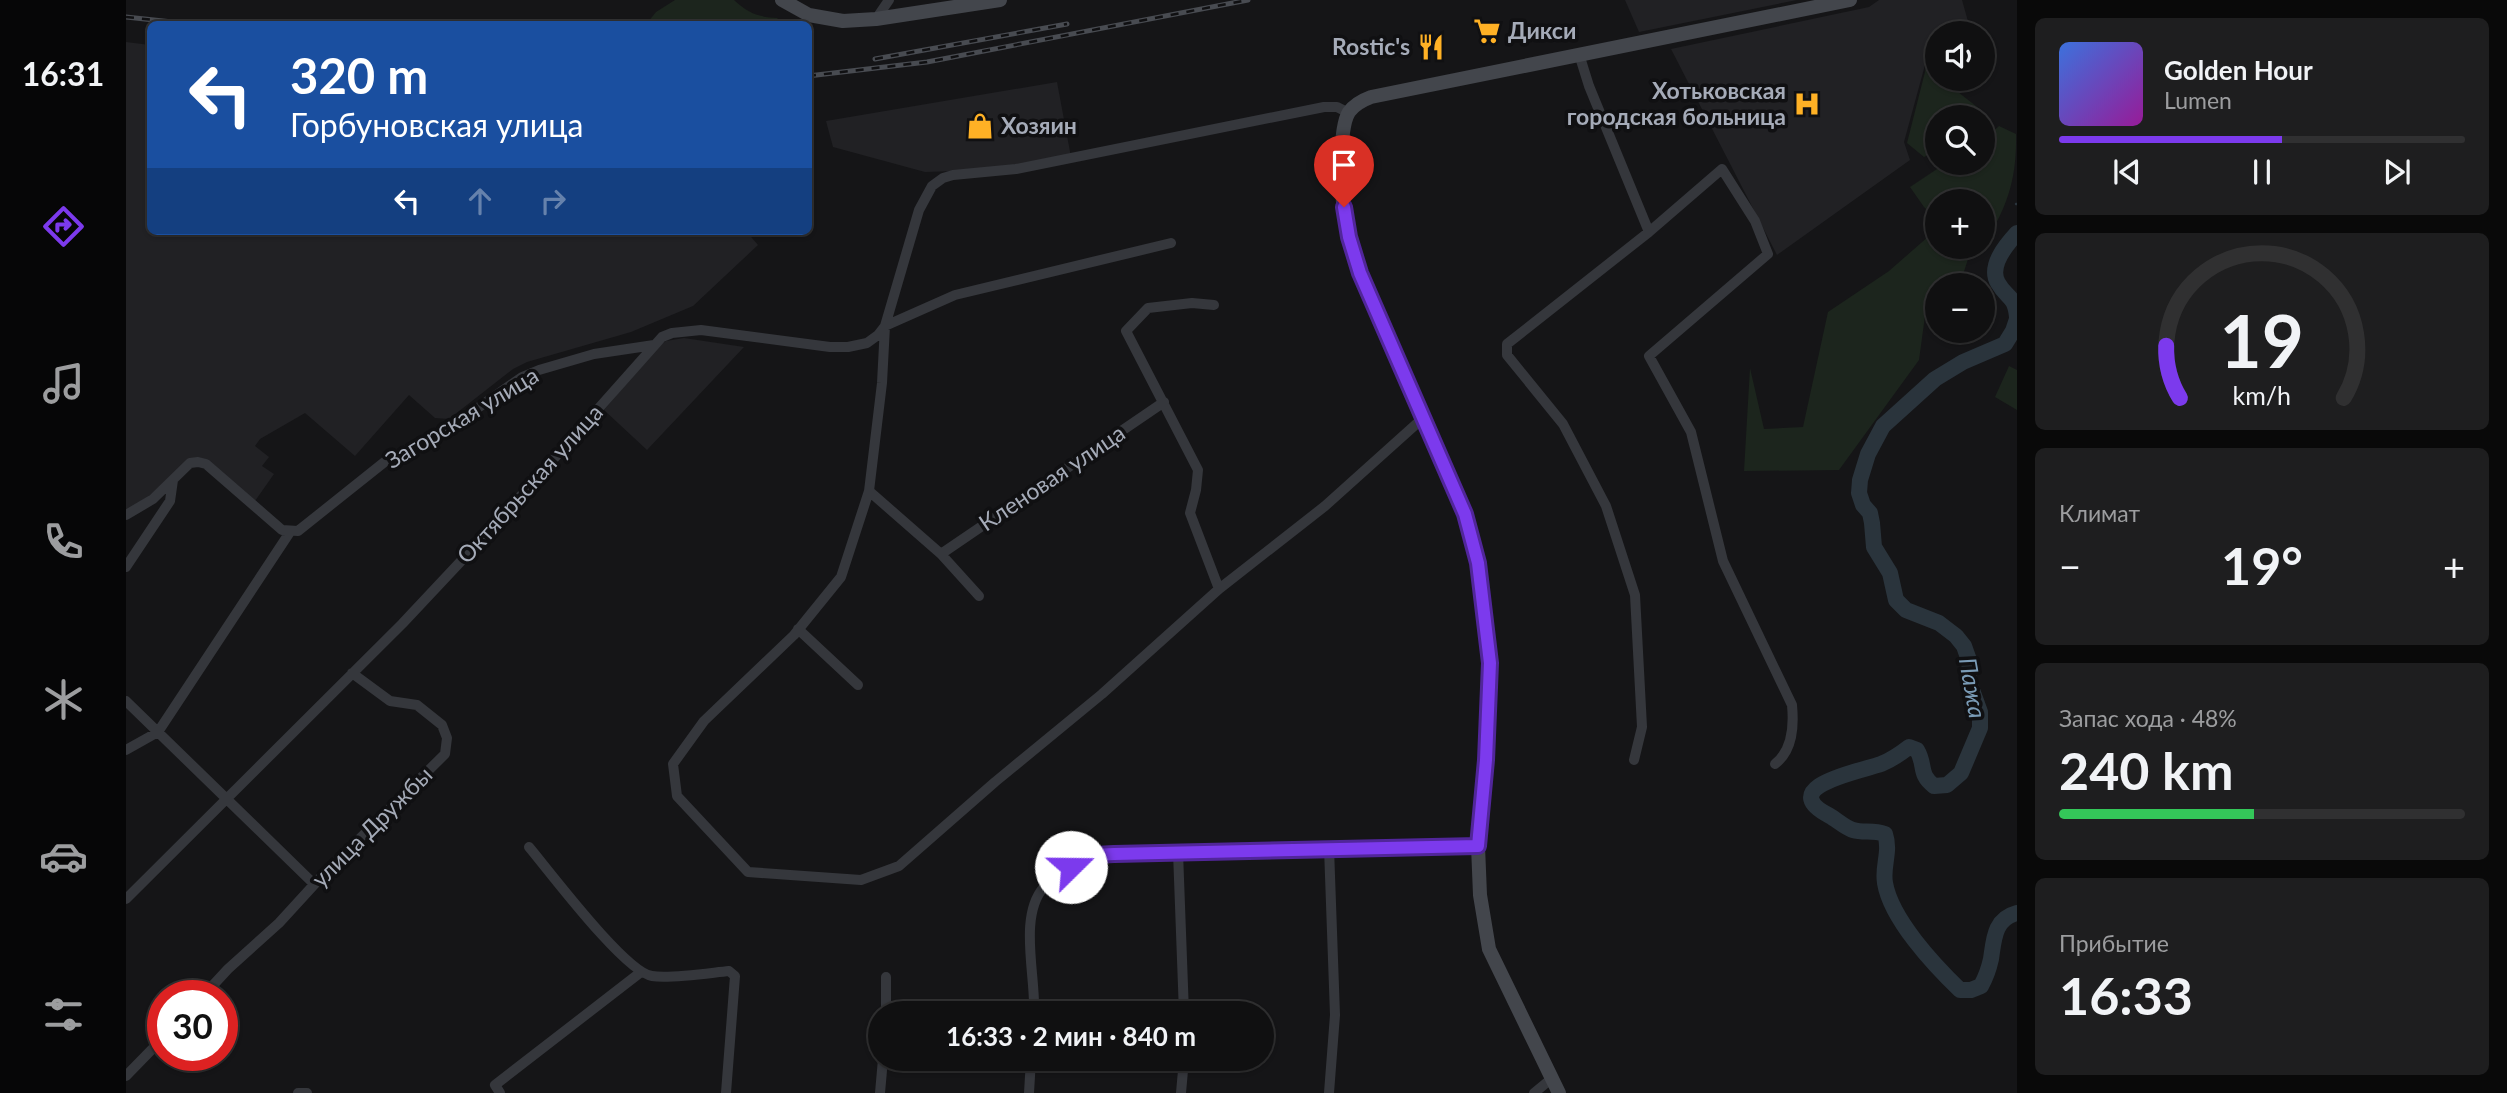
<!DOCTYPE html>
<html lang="ru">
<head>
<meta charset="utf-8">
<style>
  :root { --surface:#101011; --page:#1e1e1f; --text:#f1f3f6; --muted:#9c9d9f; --line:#303031; --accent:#7c3aed }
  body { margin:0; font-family:Lato,sans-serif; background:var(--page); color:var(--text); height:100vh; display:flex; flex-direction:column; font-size:26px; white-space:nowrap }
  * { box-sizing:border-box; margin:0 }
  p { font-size:23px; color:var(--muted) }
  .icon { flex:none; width:38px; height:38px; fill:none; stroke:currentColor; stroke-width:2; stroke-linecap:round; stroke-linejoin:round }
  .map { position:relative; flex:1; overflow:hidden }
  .side { display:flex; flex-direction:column; gap:18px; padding:18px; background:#090909; width:490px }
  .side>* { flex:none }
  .banner { position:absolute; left:21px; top:21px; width:665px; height:214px; border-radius:10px; box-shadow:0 2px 5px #0004,0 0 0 2px var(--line); background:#1a4fa0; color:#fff; overflow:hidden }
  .tools { position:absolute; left:1799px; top:21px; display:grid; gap:14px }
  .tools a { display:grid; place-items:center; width:70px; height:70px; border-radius:50%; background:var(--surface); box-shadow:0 2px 5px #0004,0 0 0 2px var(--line); font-size:35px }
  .speed { position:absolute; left:21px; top:980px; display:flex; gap:14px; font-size:35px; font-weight:700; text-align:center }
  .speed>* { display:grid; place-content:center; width:91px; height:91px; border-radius:50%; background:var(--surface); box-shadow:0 2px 5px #0004,0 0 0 2px var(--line); line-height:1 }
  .speed .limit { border:10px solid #d22; background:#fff; color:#111 }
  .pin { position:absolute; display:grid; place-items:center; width:60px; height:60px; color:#fff; margin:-72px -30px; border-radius:50% 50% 50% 0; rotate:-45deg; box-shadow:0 0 7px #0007 }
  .pin .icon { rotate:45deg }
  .me { position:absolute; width:77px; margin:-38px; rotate:68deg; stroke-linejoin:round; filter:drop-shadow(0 0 5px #0008) }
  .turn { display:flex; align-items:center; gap:24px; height:147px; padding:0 28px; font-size:32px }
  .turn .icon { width:91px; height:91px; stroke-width:2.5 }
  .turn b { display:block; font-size:49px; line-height:60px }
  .lanes { display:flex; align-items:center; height:66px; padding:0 28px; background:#0003; justify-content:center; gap:35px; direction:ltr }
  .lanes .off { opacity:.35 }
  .big { font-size:52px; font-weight:700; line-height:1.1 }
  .side .card { flex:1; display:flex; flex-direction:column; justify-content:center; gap:10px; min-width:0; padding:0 24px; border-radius:10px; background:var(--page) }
  .side .dial { align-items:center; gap:0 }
  .dial svg { height:182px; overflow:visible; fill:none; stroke:var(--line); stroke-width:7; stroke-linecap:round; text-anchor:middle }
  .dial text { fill:var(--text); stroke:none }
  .song { display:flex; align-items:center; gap:21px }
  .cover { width:84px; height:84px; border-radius:10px; background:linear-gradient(135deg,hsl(220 70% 55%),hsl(300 70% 35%)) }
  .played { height:7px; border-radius:4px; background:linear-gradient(90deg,var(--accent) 55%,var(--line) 55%) }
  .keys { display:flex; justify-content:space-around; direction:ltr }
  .heat { display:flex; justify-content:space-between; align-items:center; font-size:38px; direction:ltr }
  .charge { height:10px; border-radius:5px; background:linear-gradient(90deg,#34c759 48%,var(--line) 0) }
  .trip { position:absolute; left:742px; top:1001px; width:406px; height:70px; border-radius:35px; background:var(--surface); box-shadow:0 2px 5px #0004,0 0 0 2px var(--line); font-weight:700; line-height:70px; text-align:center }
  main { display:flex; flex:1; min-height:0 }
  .tab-bar { display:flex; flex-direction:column; width:126px; justify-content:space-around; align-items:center; background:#060607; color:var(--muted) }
  .tab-bar .icon { width:49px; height:49px }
  .tab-bar .selected { color:var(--accent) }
  .tab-bar b { font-size:32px; color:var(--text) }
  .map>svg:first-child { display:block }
</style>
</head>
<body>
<main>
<nav class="tab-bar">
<b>16:31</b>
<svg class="icon selected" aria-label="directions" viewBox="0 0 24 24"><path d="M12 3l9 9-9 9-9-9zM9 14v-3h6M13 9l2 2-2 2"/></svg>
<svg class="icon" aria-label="music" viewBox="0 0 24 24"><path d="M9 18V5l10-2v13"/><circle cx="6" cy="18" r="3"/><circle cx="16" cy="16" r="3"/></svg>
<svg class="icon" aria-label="phone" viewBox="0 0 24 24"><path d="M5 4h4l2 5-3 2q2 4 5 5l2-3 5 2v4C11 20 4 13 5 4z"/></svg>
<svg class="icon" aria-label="climate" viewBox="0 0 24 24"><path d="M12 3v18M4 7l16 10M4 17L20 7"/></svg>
<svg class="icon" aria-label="car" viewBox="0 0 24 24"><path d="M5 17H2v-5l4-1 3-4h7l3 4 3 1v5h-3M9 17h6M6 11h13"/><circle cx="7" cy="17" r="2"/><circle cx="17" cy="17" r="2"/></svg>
<svg class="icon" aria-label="filters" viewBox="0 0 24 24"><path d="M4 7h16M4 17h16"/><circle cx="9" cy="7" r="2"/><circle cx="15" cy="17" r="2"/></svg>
</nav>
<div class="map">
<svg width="1891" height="1093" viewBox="0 0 1891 1093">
  <rect width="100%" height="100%" fill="#151517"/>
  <path fill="#212124" d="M1499 0H1671L1513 32Z
    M1753 0H1836L1845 32 1811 33V54L1799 65 1778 142 1784 160 1651 255 1545 49 1743 7Z
    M0 42 24 45V231H620L632 245 567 306 505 332 401 362 387 369 323 419 309 418 283 395 229 456 179 413 134 439 129 446 143 457 136 466 148 474 129 501 78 459 0 511Z
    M931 82 945 157 890 169 799 172 707 147 700 121Z
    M558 338 618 347 521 450 478 410 531 347 540 341Z"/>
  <path fill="#1c251d" d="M549 0H608C622 13 632 17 651 18L657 24H477L522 22 530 12Z
    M1811 64V79H1831L1832 92 1855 110 1854 117H1811V150L1798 157 1781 143 1800 68Z
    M1873 126 1890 134C1891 179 1881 209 1857 245V201H1811V219L1798 207 1784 187 1820 163H1857V141Z
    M1811 229V247H1855L1842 259 1835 281 1831 285H1811V304L1799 316 1793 360 1713 470 1618 471 1624 368 1638 429 1677 427 1702 312 1763 271Z
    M1883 366 1891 370V410L1869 397Z"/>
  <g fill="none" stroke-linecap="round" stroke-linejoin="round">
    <path stroke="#2a343c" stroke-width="2.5" d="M1890 204H1891"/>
    <path stroke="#2a343c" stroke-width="16" d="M1891 233C1880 245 1862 266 1872 283 1881 299 1889 295 1891 317
      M1891 319 1887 331 1879 344 1837 362 1809 379 1757 426 1742 454 1734 480 1733 493 1737 505 1744 513 1746 523 1748 547 1764 573 1770 600 1780 610 1813 623 1830 636 1838 646 1844 663 1842 679 1854 712V728L1835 773 1821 785 1808 786C1792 774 1800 765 1791 750L1783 747C1774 754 1765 760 1755 764 1735 771 1647 787 1704 816 1711 820 1720 828 1727 830 1737 833 1747 830 1759 834 1765 852 1756 866 1759 883 1765 919 1808 965 1834 990H1845L1855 986C1860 977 1863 968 1865 959 1868 939 1868 919 1891 913"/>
    <path stroke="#35373c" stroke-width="10" d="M750 19 763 0
      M1453 54 1463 86 1523 232 1381 344V355L1437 424 1480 506 1509 595 1516 727 1508 760
      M1523 232 1596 169 1629 221 1642 254 1523 356 1565 432 1597 561 1666 705C1668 726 1667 750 1649 764
      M1045 243 829 295 759 326 756 383 743 491 715 577 668 635 578 721 547 764 551 796 622 872 735 880 773 866 869 782 976 694 1093 589 1199 506 1297 418
      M1088 305 1066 303 1022 308 1000 331 1072 470 1070 490 1064 513 1093 589
      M743 491 815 554 853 596
      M0 515 27 499 64 463 72 462 80 464 156 530 172 531 261 460 319 431 396 377 413 370 468 354 528 345
      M815 554 1038 402
      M0 567 44 501 47 480
      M672 629 732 685
      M0 701 188 884
      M0 750 32 732 164 532
      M403 847C424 872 499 972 526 976 544 979 583 973 603 971L609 976 600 1093
      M1052 852 1058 1013
      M0 899 276 624 368 526 536 337 546 333 575 330 704 347H722L741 343 752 335 759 326 793 210 806 186 817 178 827 175 890 169 1198 107H1211L1223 113
      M760 977V1013
      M77 996 102 969 153 923 196 876 319 754 321 738 316 725 291 705 264 701 226 673
      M908 1013C910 976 892 916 918 887 931 873 952 864 969 855L1352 846
      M0 1076 37 1038
      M172 1093H181
      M374 1093 369 1085 515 972
      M754 1093 757 1059
      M903 1093 905 1059
      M1055 1093 1058 1059
      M1203 1093 1209 1015 1203 848
      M1408 1093 1425 1079"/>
    <path stroke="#43464c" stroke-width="14" d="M656 0 683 15 717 21 750 19 874 0
      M1433 1093 1363 949 1354 895 1352 846 1360 760 1364 663 1352 563 1339 514 1234 273C1229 257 1223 242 1220 226 1216 204 1211 131 1223 112 1228 105 1237 100 1245 97L1724 0"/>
    <g stroke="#484b51" stroke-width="5">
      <path id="rail" d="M0 17 65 24
        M749 59 941 24
        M682 76 801 62 1122 0"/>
    </g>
    <use href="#rail" stroke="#101012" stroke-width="2.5" stroke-dasharray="8" stroke-linecap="butt"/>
  </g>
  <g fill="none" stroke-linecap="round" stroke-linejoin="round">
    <g stroke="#51269a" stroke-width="18">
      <path id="route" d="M945 867 969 855 988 854 1352 846 1360 760 1364 663 1352 563 1339 514 1234 273 1223 237 1218 207"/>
    </g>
    <use href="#route" stroke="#7c3aed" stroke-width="12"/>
  </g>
  <defs>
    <g id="supermarket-bare" transform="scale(2.1)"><path d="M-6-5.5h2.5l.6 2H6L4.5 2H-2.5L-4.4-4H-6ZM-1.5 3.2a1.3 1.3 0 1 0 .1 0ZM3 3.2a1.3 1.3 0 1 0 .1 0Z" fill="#ffb125" stroke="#101012" stroke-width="2.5" paint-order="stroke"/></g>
    <g id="restaurant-bare" transform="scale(2.1)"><path d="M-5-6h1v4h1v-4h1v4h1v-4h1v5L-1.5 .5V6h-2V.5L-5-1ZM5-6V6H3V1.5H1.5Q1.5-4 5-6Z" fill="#ffb125" stroke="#101012" stroke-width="2.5" paint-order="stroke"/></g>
    <g id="hospital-bare" transform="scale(2.1)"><path d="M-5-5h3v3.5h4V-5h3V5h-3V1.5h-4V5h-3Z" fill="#ffb125" stroke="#101012" stroke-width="2.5" paint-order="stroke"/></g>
    <g id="shop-bare" transform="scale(2.1)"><path d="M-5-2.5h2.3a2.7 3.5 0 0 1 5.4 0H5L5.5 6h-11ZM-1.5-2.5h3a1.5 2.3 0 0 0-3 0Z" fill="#ffb125" stroke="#101012" stroke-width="2.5" paint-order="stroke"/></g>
  </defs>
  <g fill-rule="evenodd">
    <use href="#supermarket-bare" x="1361" y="31"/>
    <use href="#restaurant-bare" x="1305" y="47"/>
    <use href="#hospital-bare" x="1681" y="104"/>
    <use href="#shop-bare" x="854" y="126"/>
  </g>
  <g text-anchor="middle" stroke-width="7" stroke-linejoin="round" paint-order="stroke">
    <g font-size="23" font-weight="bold" fill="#a5abb8" stroke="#101012" text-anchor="start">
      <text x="1382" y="39">Дикси</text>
      <text x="1284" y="55" text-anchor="end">Rostic's</text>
      <text x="1660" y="99" text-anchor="end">Хотьковская<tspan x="1660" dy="26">городская больница</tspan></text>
      <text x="875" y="134">Хозяин</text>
    </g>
    <g font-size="23" fill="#a5abb8" stroke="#101012">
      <text transform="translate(336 418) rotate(-31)" y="8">Загорская улица</text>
      <text transform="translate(926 478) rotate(-34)" y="8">Кленовая улица</text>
      <text transform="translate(404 484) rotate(-48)" y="8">Октябрьская улица</text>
      <text transform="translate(246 827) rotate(-45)" y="8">улица Дружбы</text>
    </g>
    <g font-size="24" font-style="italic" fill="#7a9bb6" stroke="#101012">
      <text transform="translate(1846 688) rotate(80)" y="8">Пажа</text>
    </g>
  </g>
</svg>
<div class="tools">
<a><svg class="icon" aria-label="sound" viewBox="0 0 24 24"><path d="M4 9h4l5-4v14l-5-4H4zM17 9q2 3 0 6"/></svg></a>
<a><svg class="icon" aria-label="search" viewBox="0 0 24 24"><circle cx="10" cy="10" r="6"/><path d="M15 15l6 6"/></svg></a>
<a>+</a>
<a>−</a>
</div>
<div class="speed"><div class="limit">30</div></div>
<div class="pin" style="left:1218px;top:207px;background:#d93025"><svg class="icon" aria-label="arrive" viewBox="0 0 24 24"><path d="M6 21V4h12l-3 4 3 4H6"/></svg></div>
<svg class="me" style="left:945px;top:867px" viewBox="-20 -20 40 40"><circle r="19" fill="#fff"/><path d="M0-13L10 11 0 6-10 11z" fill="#7c3aed"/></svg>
<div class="trip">16:33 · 2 мин · 840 m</div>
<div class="banner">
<div class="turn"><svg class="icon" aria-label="left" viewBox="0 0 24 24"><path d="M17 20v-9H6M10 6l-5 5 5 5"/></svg><div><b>320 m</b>Горбуновская улица</div></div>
<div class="lanes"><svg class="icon" aria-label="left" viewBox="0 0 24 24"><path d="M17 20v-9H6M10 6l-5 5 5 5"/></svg><svg class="icon off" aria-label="ahead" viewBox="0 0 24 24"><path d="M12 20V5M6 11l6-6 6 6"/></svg><svg class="icon off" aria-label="right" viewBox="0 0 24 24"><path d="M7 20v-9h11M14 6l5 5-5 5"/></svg></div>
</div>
</div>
<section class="side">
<div class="card">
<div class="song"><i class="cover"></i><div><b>Golden Hour</b><p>Lumen</p></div></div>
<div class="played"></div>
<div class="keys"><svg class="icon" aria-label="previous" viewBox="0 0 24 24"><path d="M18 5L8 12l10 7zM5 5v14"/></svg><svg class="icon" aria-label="pause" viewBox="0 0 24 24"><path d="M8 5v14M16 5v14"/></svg><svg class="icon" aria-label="next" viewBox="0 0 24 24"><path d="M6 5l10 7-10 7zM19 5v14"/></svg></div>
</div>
<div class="card dial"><svg viewBox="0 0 100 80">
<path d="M14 69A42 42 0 1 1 86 69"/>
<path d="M14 69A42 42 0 0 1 8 46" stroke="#7c3aed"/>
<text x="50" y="56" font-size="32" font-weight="700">19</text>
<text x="50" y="72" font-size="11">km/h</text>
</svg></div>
<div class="card"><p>Климат</p>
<div class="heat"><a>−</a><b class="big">19°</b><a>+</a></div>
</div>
<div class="card"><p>Запас хода · 48%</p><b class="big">240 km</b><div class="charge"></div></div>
<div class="card"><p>Прибытие</p><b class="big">16:33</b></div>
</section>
</main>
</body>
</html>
